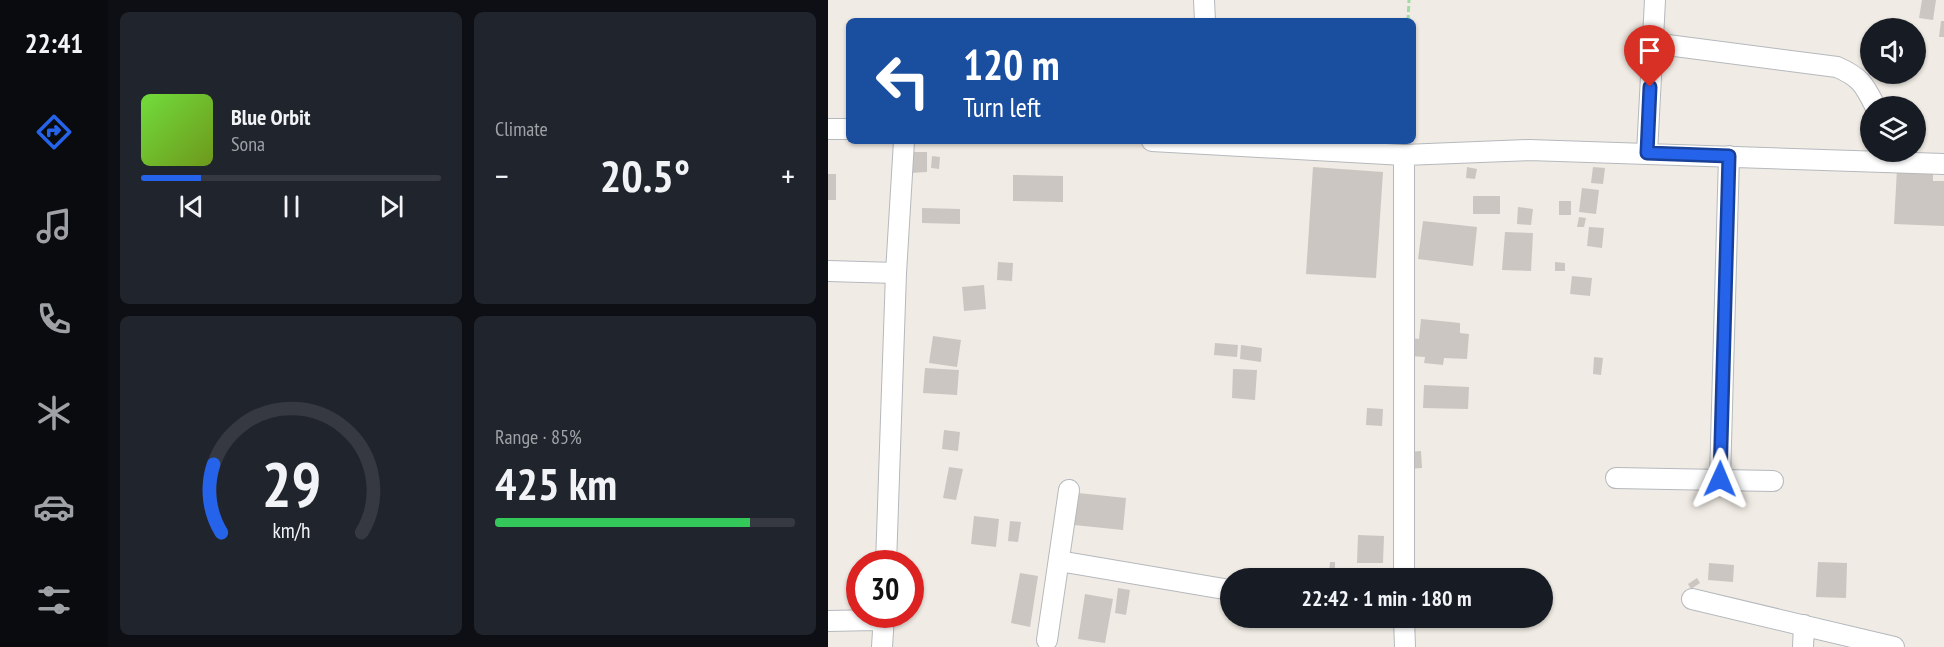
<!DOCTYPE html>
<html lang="en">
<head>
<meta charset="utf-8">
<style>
  :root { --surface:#171b24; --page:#20242c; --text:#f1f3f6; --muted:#9ea1a6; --line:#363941; --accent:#2563eb }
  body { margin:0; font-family:"PT Sans Narrow",sans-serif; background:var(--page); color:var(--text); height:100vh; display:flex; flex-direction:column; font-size:22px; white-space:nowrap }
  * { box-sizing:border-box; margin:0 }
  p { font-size:20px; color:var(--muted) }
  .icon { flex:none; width:33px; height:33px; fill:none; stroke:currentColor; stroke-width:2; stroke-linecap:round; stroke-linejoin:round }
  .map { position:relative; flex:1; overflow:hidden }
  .sheet { display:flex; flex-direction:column; gap:12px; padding:12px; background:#0d0f14; width:720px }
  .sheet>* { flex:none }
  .banner { position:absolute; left:18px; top:18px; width:570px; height:126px; border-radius:9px; box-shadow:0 2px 4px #0004; background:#1a4fa0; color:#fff; overflow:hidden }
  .controls { position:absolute; left:1032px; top:18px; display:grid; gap:12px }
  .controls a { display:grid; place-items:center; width:66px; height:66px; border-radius:50%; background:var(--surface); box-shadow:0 2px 4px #0004; font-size:30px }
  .speed { position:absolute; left:18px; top:550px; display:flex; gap:12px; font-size:30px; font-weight:700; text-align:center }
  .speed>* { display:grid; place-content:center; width:78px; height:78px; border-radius:50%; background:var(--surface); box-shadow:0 2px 4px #0004; line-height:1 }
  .speed .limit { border:9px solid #d22; background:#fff; color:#111 }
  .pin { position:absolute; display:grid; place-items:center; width:51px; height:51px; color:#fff; margin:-62px -26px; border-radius:50% 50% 50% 0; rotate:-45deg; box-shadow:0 0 6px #0007 }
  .pin .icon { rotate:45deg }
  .me { position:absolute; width:66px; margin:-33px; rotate:1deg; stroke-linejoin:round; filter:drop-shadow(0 0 4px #0008) }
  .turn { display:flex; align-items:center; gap:21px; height:126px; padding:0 18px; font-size:27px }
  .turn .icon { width:78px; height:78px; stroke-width:2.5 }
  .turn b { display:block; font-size:42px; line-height:51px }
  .big { font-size:45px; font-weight:600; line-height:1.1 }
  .sheet .widget { flex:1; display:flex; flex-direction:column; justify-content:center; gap:9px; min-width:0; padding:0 21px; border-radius:9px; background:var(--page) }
  .sheet .dial { align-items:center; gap:0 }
  .dial svg { height:156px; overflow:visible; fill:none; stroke:var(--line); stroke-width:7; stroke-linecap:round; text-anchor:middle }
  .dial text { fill:var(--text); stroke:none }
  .song { display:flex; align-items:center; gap:18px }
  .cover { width:72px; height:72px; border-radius:9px; background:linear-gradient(135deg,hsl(100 70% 55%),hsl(80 70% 35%)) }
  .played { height:6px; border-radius:3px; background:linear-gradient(90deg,var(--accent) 20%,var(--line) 20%) }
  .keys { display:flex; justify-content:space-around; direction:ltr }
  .heat { display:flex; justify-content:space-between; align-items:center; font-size:33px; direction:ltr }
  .charge { height:9px; border-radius:4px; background:linear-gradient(90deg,#34c759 85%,var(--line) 0) }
  .sheet .tiles { flex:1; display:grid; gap:12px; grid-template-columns:repeat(2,1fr) }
  .trip { position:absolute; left:392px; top:568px; width:333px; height:60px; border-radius:30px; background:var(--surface); box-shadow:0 2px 4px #0004; font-weight:600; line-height:60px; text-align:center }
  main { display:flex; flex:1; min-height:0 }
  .tab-bar { display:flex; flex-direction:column; width:108px; justify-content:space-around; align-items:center; background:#090b0e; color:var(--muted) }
  .tab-bar .icon { width:42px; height:42px }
  .tab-bar .active { color:var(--accent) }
  .tab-bar b { font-size:27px; color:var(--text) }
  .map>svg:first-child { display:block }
</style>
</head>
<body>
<main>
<nav class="tab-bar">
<b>22:41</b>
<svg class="icon active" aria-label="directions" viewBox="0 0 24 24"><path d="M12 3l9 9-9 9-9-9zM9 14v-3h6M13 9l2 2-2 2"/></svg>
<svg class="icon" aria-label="music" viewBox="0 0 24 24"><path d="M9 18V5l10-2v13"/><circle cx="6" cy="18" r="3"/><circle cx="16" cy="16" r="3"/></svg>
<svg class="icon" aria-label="phone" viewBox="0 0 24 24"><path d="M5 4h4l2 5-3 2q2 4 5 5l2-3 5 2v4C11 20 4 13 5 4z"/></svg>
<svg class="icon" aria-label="climate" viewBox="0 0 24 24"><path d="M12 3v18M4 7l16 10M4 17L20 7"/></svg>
<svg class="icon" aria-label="car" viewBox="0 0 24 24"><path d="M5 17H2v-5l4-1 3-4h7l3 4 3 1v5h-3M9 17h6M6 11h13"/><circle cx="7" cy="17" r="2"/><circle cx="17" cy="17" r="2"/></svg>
<svg class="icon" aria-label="filters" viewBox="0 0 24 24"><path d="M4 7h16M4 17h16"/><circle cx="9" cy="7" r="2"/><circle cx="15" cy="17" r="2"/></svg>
</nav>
<section class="sheet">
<div class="tiles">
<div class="widget">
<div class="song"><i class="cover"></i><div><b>Blue Orbit</b><p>Sona</p></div></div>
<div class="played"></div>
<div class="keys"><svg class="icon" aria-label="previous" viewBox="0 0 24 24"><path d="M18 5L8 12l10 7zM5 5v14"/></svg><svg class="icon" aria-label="pause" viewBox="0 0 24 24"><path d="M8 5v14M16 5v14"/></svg><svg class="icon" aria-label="next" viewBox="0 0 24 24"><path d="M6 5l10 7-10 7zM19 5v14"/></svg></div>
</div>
<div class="widget"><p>Climate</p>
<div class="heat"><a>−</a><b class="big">20.5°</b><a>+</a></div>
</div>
<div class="widget dial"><svg viewBox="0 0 100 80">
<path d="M14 69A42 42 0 1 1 86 69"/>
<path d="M14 69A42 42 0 0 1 10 34" stroke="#2563eb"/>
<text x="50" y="56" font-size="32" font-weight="700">29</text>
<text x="50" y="72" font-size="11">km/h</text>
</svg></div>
<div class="widget"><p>Range · 85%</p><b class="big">425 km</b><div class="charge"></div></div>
</div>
</section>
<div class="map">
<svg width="1116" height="647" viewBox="0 0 1116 647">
  <rect width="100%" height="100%" fill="#f0ebe4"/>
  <path fill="#cbc6c1" d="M1094 0H1108L1105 20 1091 18Z
    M1113 21H1116V37H1111Z
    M82 152H99V172L82 173Z
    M104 156 112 157 111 169 103 168Z
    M485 167 555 172 548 278 478 274Z
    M639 167 649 169 647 179 638 178Z
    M765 167 777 168 775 184 763 183Z
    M1069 169 1105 171V181H1116V226L1066 224Z
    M0 174H8V200H0Z
    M185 175 235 176V202L185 201Z
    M754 188 771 190 768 214 751 212Z
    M645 196H672V214H645Z
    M731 201H743V215H731Z
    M690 207 705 209 703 225 689 224Z
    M94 208 132 209V224L94 223Z
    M751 217 758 218 756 227H749Z
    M595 221 649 227 645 266 590 259Z
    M761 227 776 228 774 248 759 246Z
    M677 232 705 233 703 271 674 270Z
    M170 262 185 263 184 281 169 280Z
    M727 262 737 263V271H727Z
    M744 276 764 278 762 296 742 294Z
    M156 285 158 309 136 311 134 287Z
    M593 319 632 323V333L641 334 639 359 616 358 615 365 596 363 597 357 582 356 584 338 591 339Z
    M105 336 133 340 129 367 101 363Z
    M387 343 410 345 409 357 386 355Z
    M413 345 434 348 433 362 412 359Z
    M766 357 775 358 773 375 765 374Z
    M97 368 131 370 129 395 95 393Z
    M405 369 429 370 427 400 404 398Z
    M596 385 641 387 640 409 595 408Z
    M539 408 555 409 554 426 538 425Z
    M116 430 132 432 130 451 114 449Z
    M593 451 594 468 580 469 579 452Z
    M121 467 135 469 128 500 115 498Z
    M250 493 298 498 295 530 246 525Z
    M146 516 171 519 168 547 143 544Z
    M182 521 193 522 190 542 180 541Z
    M530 535 556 536 555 563H529Z
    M502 562H507V572H501Z
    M990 562 1019 563 1018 598 988 597Z
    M881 563 906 565 905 582 880 580Z
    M192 573 210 576 202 627 183 623Z
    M869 578 872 583 863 589 860 584Z
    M290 588 302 590 298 615 287 613Z
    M257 594 285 599 277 643 250 639Z"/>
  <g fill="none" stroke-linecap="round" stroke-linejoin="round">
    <g stroke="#b5b9bd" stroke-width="22">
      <path id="street" d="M376 0 377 21
        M824 43 1009 67C1032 77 1036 84 1047 106
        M0 129H21
        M324 141 576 155 701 150 1116 164
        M819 153 827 0
        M0 271 68 273
        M788 478 945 481
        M892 479 901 156
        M231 561 402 590
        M58 564 68 273 76 141
        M576 579V155
        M864 599 1066 647
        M576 618 577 647
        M0 621 47 620 51 615
        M219 640 241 490
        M54 647 56 615
        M975 647 976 625"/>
    </g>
    <path stroke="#a0dda4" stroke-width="3" stroke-dasharray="6 3" stroke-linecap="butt" d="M580 21 581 0"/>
    <use href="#street" stroke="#fff" stroke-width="20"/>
  </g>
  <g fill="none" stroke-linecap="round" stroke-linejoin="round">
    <g stroke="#184099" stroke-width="15">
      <path id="route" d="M822 87 819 153 901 156 892 479"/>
    </g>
    <use href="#route" stroke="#2563eb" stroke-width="10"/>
  </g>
</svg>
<div class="controls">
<a><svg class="icon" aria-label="sound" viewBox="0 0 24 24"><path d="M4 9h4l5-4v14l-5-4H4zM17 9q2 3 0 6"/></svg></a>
<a><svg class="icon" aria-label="layers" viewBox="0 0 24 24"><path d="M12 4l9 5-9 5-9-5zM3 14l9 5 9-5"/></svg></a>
</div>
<div class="speed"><div class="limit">30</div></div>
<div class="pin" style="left:822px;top:87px;background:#d93025"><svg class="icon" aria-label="arrive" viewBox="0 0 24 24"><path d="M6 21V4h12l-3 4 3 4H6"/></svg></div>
<svg class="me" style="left:892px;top:479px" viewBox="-20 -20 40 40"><path d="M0-17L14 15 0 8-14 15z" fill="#2563eb" stroke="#fff" stroke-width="4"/></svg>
<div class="trip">22:42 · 1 min · 180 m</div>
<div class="banner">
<div class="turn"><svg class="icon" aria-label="left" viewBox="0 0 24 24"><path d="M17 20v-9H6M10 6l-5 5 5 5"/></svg><div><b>120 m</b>Turn left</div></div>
</div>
</div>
</main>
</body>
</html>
